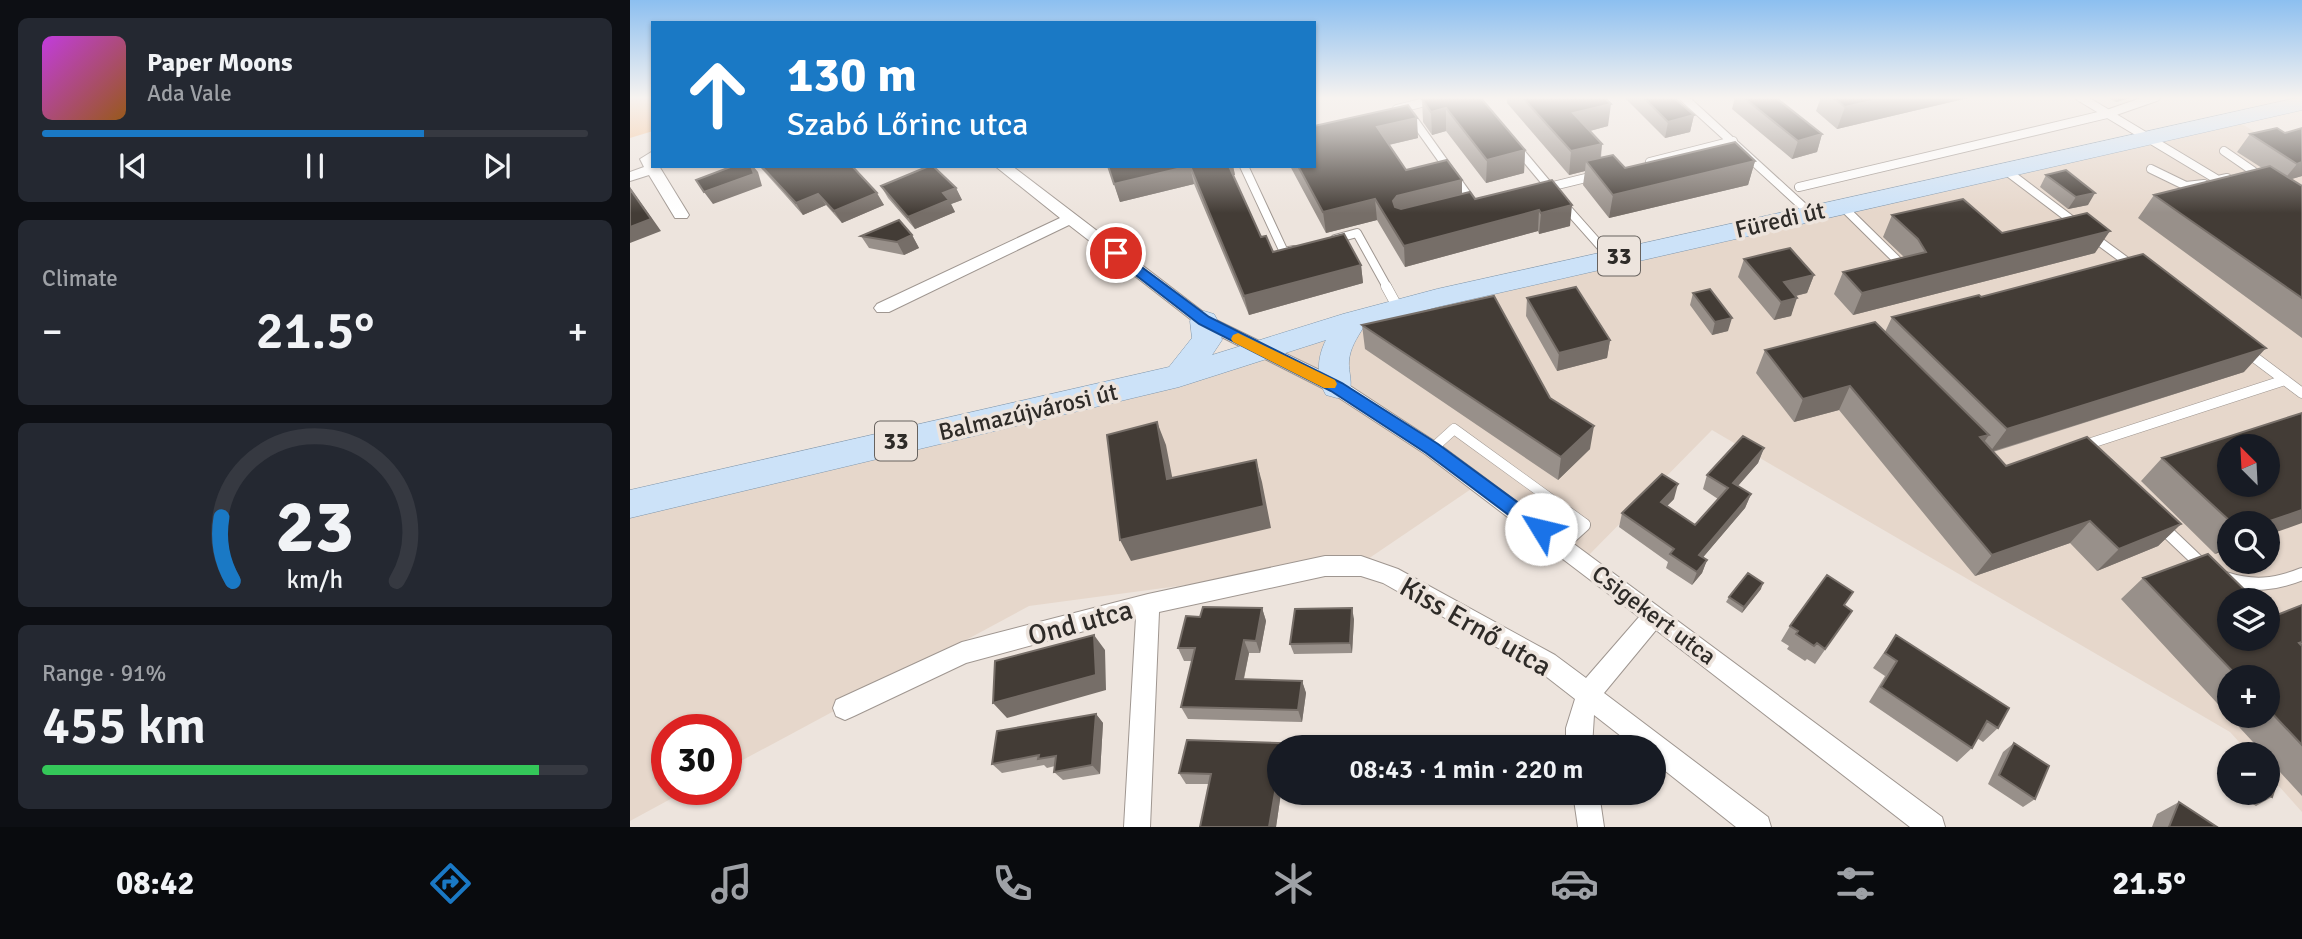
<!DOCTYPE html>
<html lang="en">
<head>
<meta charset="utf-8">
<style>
  :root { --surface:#171b24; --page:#242831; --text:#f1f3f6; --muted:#9ea1a6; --line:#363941; --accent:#1a79c5 }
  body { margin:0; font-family:Signika,sans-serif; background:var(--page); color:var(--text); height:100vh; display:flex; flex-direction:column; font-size:26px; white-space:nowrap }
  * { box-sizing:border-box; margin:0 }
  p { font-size:23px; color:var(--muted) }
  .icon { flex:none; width:38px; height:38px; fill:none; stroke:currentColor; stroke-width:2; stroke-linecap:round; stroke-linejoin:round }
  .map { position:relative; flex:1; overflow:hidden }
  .sheet { display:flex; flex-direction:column; gap:18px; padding:18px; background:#0d0f14; width:630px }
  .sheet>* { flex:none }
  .top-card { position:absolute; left:21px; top:21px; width:665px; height:147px; border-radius:0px; box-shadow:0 2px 5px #0004; background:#1a79c5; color:#fff; overflow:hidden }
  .needle { width:46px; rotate:336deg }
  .fabs { position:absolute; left:1587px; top:434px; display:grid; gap:14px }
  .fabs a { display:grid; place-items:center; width:63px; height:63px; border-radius:50%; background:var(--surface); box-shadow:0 2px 5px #0004; font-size:35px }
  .speed { position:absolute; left:21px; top:714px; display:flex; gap:14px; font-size:35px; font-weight:700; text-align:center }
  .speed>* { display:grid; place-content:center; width:91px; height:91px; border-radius:50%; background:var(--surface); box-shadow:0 2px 5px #0004; line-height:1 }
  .speed .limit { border:10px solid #d22; background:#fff; color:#111 }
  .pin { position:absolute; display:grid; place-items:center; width:60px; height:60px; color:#fff; margin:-30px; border:4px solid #fff; border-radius:50%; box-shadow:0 2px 7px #0007 }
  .me { position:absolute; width:77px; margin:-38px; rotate:306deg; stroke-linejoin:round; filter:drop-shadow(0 0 5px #0008) }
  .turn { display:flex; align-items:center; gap:24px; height:147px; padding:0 21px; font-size:32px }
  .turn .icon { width:91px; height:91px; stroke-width:2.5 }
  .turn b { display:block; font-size:49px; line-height:60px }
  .big { font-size:52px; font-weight:600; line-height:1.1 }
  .sheet .tile { flex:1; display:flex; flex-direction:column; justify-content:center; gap:10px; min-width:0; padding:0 24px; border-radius:10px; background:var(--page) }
  .sheet .dial { align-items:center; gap:0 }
  .dial svg { height:182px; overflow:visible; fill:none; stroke:var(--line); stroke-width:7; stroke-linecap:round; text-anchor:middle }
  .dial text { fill:var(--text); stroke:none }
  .song { display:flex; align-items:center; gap:21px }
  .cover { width:84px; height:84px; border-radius:10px; background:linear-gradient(135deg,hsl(290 70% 55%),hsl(30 70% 35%)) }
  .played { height:7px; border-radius:4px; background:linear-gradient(90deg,var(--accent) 70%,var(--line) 70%) }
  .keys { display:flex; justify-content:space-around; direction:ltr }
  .heat { display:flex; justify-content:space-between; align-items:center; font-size:38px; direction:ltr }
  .charge { height:10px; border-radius:5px; background:linear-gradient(90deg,#34c759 91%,var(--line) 0) }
  .trip { position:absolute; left:637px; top:735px; width:399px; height:70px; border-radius:35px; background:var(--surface); box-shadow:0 2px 5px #0004; font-weight:600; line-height:70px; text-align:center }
  .tabs { display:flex; height:112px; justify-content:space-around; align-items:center; background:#090b0e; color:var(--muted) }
  .tabs .icon { width:49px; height:49px }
  .tabs .selected { color:var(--accent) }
  .tabs b { font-size:32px; color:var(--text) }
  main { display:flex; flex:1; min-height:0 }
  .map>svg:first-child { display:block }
</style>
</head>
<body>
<main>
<section class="sheet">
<div class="tile">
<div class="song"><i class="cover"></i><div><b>Paper Moons</b><p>Ada Vale</p></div></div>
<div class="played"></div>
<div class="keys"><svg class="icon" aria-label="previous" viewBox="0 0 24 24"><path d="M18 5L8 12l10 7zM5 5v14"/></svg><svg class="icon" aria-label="pause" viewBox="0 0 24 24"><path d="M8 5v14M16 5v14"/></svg><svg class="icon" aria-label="next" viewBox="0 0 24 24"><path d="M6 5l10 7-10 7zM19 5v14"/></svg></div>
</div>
<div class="tile"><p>Climate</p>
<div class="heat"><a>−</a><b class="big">21.5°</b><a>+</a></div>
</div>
<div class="tile dial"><svg viewBox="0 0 100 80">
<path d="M14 69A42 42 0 1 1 86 69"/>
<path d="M14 69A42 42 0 0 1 9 41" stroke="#1a79c5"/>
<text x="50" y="56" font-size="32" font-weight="700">23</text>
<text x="50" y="72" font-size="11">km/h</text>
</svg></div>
<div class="tile"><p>Range · 91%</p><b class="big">455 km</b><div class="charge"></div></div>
</section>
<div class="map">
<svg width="1672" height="827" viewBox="0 0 1672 827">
  <rect width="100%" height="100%" fill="#ede4dd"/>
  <path fill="#e6d7cb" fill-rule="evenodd" d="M1607 121 1672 161V812L1638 774V754H1620L1600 732 1082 430 953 561 847 485 735 561 399 606 96 769V730H37V789H59L0 821V499L629 349ZM1600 446H1638V485H1600ZM1600 523H1638V562H1600ZM1600 600H1638V639H1600ZM1600 677H1638V716H1600Z"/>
  <path fill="#f5bf90" d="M0 97H23V131L0 138Z"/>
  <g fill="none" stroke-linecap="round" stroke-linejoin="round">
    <g stroke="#9f9690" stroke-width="10">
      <path id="service-far2" d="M1053 97 1180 213
        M1450 97 1588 180 1597 178
        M767 109 815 97
        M781 116 843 203
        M887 148 923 191
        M1594 151 1623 171
        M1020 162 1103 141
        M614 166 654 252 664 250
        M1374 169 1448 225
        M1521 169 1556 186 1574 184
        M1169 187 1477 114 1526 97
        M915 188 964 176
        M934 205 981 258
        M1212 206 1273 266
        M1462 236 1504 267
        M705 239 727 233 757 287"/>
    </g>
    <g stroke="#9f9690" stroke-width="11">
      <path id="service-far1" d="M756 286 768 308
        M1616 351 1672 393
        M1452 446 1655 380
        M802 449 824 429 955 524 952 526"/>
    </g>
    <g stroke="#9f9690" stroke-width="14">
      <path id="service" d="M1531 526 1573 566
        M932 545 954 525
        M1595 578C1623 587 1645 585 1672 574"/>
    </g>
    <g stroke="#9f9690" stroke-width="2">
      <path id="minor" d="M23 151V166H29L59 215 57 218H45L19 175 0 181V172L14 167 10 159Z
        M365 166H382L580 317 714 382 809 444 1312 817 1315 827H1280L1026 630 974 693 1138 817 1141 827H1106L1024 762V747H1005L964 715 962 747H936V728L945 699 909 671 753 583 731 576H695L529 612 520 827H494L506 617 336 663 224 716 215 720 206 716 203 708 206 700 332 642 518 594 695 556H731L768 569 925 655 956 678 1009 617 795 454 700 392 568 325 439 225 259 312H247L244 308 247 304 430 218Z
        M943 793H969L974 827H948Z"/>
    </g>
    <g stroke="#7f96ac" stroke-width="1">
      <path id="primary" d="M1672 97V110L807 307 733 328C727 338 720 348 719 361 718 373 724 383 718 395L707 398 696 395C686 378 687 357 696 340L549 387 0 518V490L539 367 562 338 560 321 564 314 574 311 584 314 588 321 592 340 582 355 713 314 807 289Z"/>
    </g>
    <use href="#service-far2" stroke="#fff" stroke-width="8"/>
    <use href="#service-far1" stroke="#fff" stroke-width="10"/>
    <use href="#service" stroke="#fff" stroke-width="12"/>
    <use href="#minor" fill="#fff" fill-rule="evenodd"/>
    <use href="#primary" fill="#cce2f8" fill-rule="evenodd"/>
  </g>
  <path fill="#98908a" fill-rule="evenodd" d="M802 97 895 150 894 173 856 183 816 131 802 135 793 122 792 99Z
    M877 97H974L978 126 960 131 972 144 971 158 995 168 1125 161 1118 185 979 218 953 185 955 171 939 175 877 103Z
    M994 97H1043L1064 115 1060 132 1035 138Z
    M1105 97H1145L1192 134 1187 152 1162 159 1102 109Z
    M1191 97H1342L1207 129 1186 111Z
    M1477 97H1503L1486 102Z
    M684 126 788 138 759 145 776 170 845 199 922 180 940 226 909 234 908 231 775 267 747 220 696 233 660 166H684Z
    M1655 133 1672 176 1661 179 1672 186V338L1508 218 1524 195 1632 168 1607 152 1620 134Z
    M129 166H222L254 205 212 223 196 205 173 215Z
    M478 166H603L605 175H603L631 237 643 252 731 265 733 283 619 315 564 184 490 202Z
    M1416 175 1458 205 1438 209 1410 187Z
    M251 186 326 188 332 200 321 204 325 212 285 229 258 198Z
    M1262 215 1372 233 1465 253 1223 315 1204 294 1213 272 1274 257 1253 237Z
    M282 235 289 248 274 255 239 248 231 236Z
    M1114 259 1184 275 1177 293 1166 296 1161 316 1144 320 1108 277Z
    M1063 293 1098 331 1082 335 1060 305Z
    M1351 297 1614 372 1363 452 1376 466 1551 524 1528 546 1467 571 1440 543 1345 576 1209 410 1164 422 1126 373 1135 350 1255 332 1262 317Z
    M897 298 980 340 977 358 927 371 896 316Z
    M732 325 920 398 960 449 928 480 735 349Z
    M1134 448 1128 463 1108 486 1121 494 1115 508 1073 557 1077 560 1072 573 1062 585 1036 568 1038 562 989 527 992 513 1044 499 1037 506 1065 525 1088 499 1073 489 1077 475Z
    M1532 458 1638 523H1600V548L1585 554 1511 481Z
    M1513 578 1642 617 1672 605V796L1638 759V754H1634L1491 599ZM1600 677H1638V716H1600Z
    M1131 589 1112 613 1096 602 1099 597Z
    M1214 606 1222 611 1185 664 1177 659 1175 661 1157 649 1159 646 1151 641 1160 626Z
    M632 608 636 621 630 653H619L614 679 672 681 676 693 672 722 558 719 551 707 562 661H554L548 648 570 617Z
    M724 619 722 653 664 654 660 644Z
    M1266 635 1368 728 1353 742 1347 738 1342 748 1327 762 1239 702 1255 676 1243 668Z
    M466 714 473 723 470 774 433 780 424 772 425 766 417 768 414 765 372 773 362 764Z
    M1384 743 1405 799 1393 807 1358 784 1373 752Z
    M649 747V793H651L646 827H570L579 784H556L549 773Z
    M1600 772V789L1595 786Z
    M1605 793H1638L1642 797 1626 806Z
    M1549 802 1587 827H1522L1527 814Z"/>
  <path fill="#766e68" d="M1259 97H1342L1207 129 1215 107Z
    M1490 97H1503L1486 102Z
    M981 104 978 126 941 136 943 113Z
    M816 108V131L802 135 801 112Z
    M1064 115 1060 132 1035 138 1038 122Z
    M787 118 788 138 749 147 747 127Z
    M1192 134 1187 152 1162 159 1168 141Z
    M972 144 969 167 956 161 955 171 939 175 941 151Z
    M895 150 894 173 856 183 857 160Z
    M1125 161 1118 185 979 218 983 195Z
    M1672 162V176L1652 182 1667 164Z
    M121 166H123L128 172 132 186 83 204 74 192Z
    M560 166 564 184 490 202 484 184Z
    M597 166H603L605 175 599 176Z
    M832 180V201L765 222 763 201 767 196Z
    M0 187 31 231 0 243Z
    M326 188 332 200 321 204 325 212 285 229 278 217 313 193Z
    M247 193 254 205 212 223 204 211Z
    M1465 193 1458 205 1438 209 1446 197Z
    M188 194 196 205 173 215 166 203Z
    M745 199 747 220 696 233 693 212Z
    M942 205 940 226 909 234 911 213Z
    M909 210 908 231 775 267 774 246Z
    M1480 231 1465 253 1223 315 1232 293Z
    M282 235 289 248 274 255 267 242Z
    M731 265 733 283 619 315 614 296Z
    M1184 275 1177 293 1148 300 1154 282Z
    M1167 298 1161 316 1144 320 1151 302Z
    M1102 318 1098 331 1082 335 1085 322Z
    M980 340 977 358 927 371 929 353Z
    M1636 348 1614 372 1360 452 1377 429Z
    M1220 386 1209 410 1164 422 1173 399Z
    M527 422 536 445 547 502 537 479Z
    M964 426 960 449 928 480 931 457Z
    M1359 435 1343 458 1350 437Z
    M1134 448 1128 463 1098 497 1103 483Z
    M626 460 632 482 641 528 501 561 490 540Z
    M1048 484 1044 499 1027 516 1031 502Z
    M1121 494 1115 508 1064 568 1069 555Z
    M1672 510V523L1638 535V523H1634Z
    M1460 521 1440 543 1345 576 1362 555Z
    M1551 524 1528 546 1467 571 1489 549Z
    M1600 541V548L1585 554Z
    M1077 560 1072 573 1062 585 1067 572Z
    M1133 583 1131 589 1112 613 1114 607Z
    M632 608 636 621 630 653 626 641Z
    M722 608 724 619 722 653 720 643Z
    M464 635 475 650 476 690 377 718 363 703Z
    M614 640 619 653 611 691 606 679Z
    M672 681 676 693 672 722 668 710Z
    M466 714 473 723 470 774 462 765Z
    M648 775 649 777V793H651L646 827H639Z"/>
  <path fill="#433c36" stroke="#766e68" stroke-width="2" fill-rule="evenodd" d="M802 97H850L895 150 857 160 816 108 801 112 792 99Z
    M892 97H974L981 104 943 113 972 144 941 151Z
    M1013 97H1043L1064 115 1038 122Z
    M1113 97H1145L1192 134 1168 141Z
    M1202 97H1259L1215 107Z
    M778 105 787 118 747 127 776 170 817 160 832 180 767 196 763 201 765 207 771 209 840 192 845 199 922 180 942 205 911 213 909 210 774 246 745 199 693 212 668 166H684V126Z
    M1647 128 1655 133 1672 128V162L1667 164 1620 134Z
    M1105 142 1125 161 983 195 956 161 983 155 995 168Z
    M103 166H121L124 174 74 192 66 180Z
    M131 166H222L247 193 204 211 188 194 166 203Z
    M299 166H303L326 188 313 193 319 200 278 217 251 186Z
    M478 166H599L631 237 636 236 643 252 714 234 731 265 614 296 560 166 484 184Z
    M1640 166 1672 186V298L1524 195Z
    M1436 170 1465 193 1446 197 1416 175Z
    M0 189 21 219 0 227Z
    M1333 199 1372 233 1457 213 1480 231 1232 293 1213 272 1296 252 1288 239 1262 215Z
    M269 220 282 235 267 242 231 236Z
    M1160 248 1184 275 1154 282 1167 298 1151 302 1114 259Z
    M1513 254 1636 348 1377 429 1262 317 1349 295 1351 297Z
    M946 287 980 340 929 353 897 298Z
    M1080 289 1102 318 1085 322 1063 293Z
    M864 296 920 398 964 426 931 457 732 325Z
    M1245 322 1359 435 1350 437 1376 466 1457 437 1551 524 1489 549 1460 521 1362 555 1220 386 1173 399 1135 350Z
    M1672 413V510L1634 523H1602L1532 458ZM1600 446H1638V485H1600Z
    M527 422 537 479 626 460 634 506 490 540 477 435Z
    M1113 436 1134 448 1103 483 1121 494 1069 555 1077 560 1067 572 1040 554 1044 549 992 513 1032 474 1048 484 1031 502 1065 525 1098 488 1077 475Z
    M1578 554 1625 600H1600V639H1638V613L1642 617 1672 605V642L1669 643 1672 646V745L1638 709V677H1608L1513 578Z
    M1118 573 1133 583 1114 607 1099 597Z
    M1197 575 1223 592 1214 605 1222 611 1195 649 1187 643 1184 646 1166 634 1168 631 1160 626Z
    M573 607 632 608 626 641 614 640 606 679 672 681 668 710 551 707 565 648H548L556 616 570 617Z
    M722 608 720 643 660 644 665 609Z
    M464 635 466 675 363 703 365 661Z
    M1266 635 1379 708 1368 728 1357 721 1342 748 1251 687 1267 661 1255 653Z
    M466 714 462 765 424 772 426 756 408 759 409 755 362 764 367 731Z
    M557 740 677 744 676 747H649V775H648L639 827H570L581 774 549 773Z
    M1384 743 1419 766 1405 799 1369 775Z
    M1638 769 1649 775 1642 797 1635 793H1638Z
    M1549 802 1587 827H1539Z"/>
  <linearGradient id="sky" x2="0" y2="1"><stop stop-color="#8cbff0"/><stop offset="0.46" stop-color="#f7f3f0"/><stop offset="1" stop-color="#f7f3f0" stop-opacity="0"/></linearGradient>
  <rect width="1672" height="213" fill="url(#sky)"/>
  <path fill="#1a73e8" stroke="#114b97" stroke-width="2" d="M486 248 579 317 712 383 808 444 917 524 919 529 917 534 911 536 904 534 796 453 701 391 569 324 481 256V249Z"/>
  <path fill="#f59e0b" d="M608 333 705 380 707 384 705 388H694L603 342 601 339 603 335Z"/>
  <g text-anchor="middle" stroke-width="7" stroke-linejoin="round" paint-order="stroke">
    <g fill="#ede4dd" stroke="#67625e" stroke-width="2">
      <rect x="968" y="236.5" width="42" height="39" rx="5"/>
      <rect x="245" y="421.5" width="42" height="39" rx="5"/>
    </g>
    <g font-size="23" font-weight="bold" fill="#2e2b28">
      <text x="989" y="264">33</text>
      <text x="266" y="449">33</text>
    </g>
    <g font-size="24" fill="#2e2b28" stroke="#ede4dd">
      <text transform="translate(1150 220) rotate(-13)" y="8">Füredi út</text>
      <text transform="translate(398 412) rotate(-13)" y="8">Balmazújvárosi út</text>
      <text transform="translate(1024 615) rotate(37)" y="8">Csigekert utca</text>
    </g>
    <g font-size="28" fill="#2e2b28" stroke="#ede4dd">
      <text transform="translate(450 622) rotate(-15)" y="10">Ond utca</text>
      <text transform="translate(846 626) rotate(30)" y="10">Kiss Ernő utca</text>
    </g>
  </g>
</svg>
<div class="fabs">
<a><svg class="needle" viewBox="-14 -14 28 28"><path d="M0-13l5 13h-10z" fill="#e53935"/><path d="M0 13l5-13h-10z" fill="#9ea1a6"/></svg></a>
<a><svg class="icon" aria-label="search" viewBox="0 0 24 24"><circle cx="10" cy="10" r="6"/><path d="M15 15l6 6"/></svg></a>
<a><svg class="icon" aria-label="layers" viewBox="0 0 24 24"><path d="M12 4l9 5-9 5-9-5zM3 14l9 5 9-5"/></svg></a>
<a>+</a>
<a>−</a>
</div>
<div class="speed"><div class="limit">30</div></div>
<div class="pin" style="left:486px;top:253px;background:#d93025"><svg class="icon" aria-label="arrive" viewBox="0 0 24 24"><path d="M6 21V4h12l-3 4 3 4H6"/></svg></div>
<svg class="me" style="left:911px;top:529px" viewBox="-20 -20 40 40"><circle r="19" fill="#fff"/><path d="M0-13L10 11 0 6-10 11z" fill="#1a73e8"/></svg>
<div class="trip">08:43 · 1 min · 220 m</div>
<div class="top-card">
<div class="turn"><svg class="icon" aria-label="ahead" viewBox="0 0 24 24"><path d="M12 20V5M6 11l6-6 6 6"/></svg><div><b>130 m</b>Szabó Lőrinc utca</div></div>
</div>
</div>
</main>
<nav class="tabs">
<b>08:42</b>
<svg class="icon selected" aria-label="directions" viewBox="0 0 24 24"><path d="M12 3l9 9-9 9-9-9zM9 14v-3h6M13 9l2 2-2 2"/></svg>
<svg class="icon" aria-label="music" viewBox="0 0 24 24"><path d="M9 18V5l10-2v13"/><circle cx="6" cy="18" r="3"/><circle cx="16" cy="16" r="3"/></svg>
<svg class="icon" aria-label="phone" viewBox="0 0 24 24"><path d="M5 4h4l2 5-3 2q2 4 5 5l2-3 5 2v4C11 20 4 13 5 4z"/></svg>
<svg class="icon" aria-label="climate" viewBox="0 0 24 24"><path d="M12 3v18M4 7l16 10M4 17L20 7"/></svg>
<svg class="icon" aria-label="car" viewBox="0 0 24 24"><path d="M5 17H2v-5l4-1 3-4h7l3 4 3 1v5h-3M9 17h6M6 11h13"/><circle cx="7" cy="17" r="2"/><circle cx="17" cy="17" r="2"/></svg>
<svg class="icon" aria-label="filters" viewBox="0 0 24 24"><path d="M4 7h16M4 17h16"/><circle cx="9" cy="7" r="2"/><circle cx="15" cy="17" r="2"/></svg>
<b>21.5°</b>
</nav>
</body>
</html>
